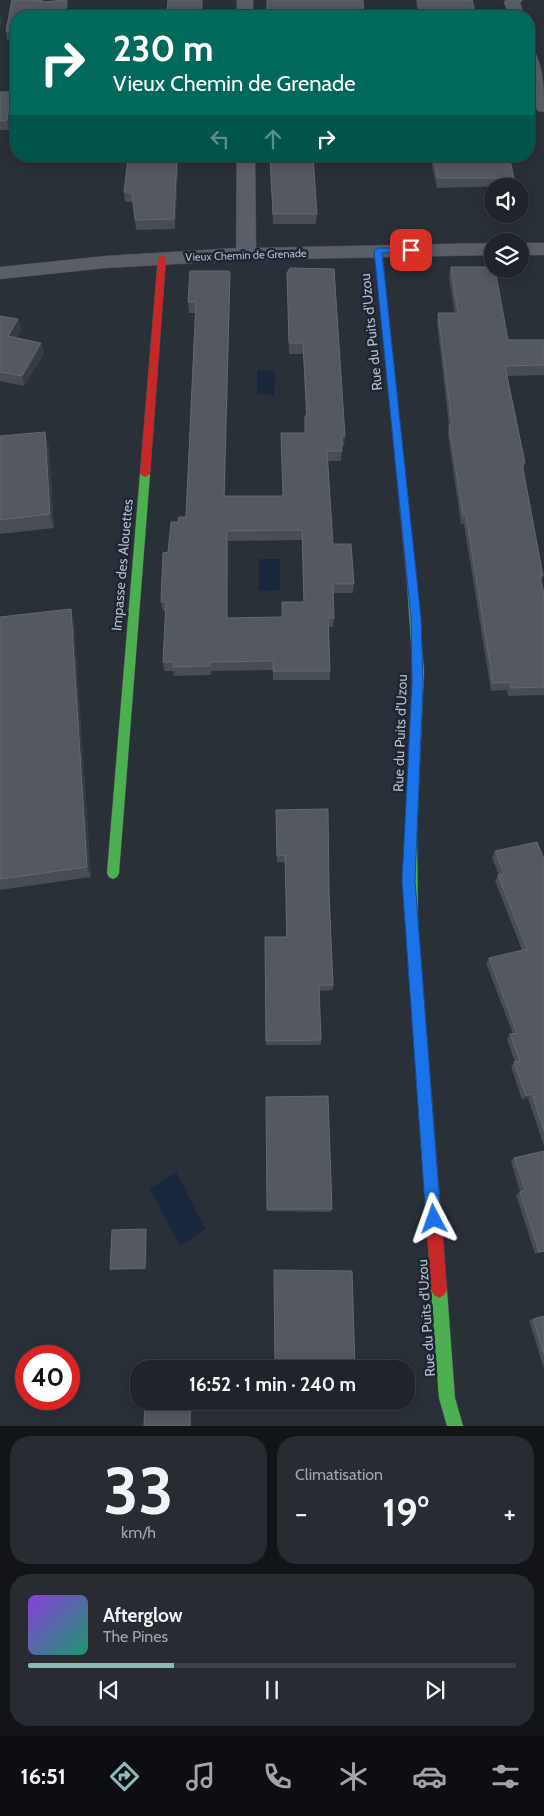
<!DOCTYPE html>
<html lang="fr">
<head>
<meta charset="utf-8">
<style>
  :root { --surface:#20242a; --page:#282c32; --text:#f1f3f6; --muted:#a2a4a8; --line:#3d4147; --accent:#8bbbb9 }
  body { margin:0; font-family:Cabin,sans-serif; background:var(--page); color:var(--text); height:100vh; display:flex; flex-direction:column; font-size:19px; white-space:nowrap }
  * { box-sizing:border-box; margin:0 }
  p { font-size:16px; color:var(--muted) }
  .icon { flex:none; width:28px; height:28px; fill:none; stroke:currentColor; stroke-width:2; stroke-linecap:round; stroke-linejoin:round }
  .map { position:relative; height:1426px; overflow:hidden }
  .side { display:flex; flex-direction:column; gap:10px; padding:10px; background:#121417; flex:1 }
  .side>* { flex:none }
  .hud { position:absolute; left:10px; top:10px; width:525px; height:152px; border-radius:20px; box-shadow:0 2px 12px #0003,0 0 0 1px var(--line); background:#00695c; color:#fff; overflow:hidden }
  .buttons { position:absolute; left:484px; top:178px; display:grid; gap:10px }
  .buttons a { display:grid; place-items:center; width:45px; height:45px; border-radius:50%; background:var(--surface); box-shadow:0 2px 12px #0003,0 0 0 1px var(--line); font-size:25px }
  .speed { position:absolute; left:15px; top:1345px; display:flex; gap:10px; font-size:25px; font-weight:700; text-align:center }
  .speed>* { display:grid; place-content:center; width:65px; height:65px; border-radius:50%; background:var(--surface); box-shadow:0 2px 12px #0003,0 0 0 1px var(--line); line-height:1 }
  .speed .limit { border:8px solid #d22; background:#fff; color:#111 }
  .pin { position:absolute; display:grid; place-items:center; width:42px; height:42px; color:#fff; margin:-21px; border-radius:10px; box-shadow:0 2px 8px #0006 }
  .me { position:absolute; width:55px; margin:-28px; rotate:356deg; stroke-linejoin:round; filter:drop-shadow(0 0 4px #0008) }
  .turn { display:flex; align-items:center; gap:18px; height:105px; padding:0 20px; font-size:22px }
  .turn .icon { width:65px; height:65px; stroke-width:2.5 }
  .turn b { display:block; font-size:35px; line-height:42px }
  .lanes { display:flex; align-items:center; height:48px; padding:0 20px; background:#0003; justify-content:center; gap:25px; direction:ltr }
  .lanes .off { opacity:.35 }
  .big { font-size:38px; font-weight:800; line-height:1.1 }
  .side .tile { flex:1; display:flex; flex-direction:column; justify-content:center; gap:8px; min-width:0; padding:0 18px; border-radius:20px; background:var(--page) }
  .side .dial { align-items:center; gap:0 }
  .dial b { font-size:65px; line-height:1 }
  .song { display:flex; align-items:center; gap:15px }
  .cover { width:60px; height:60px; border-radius:8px; background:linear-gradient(135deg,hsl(270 70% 55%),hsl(160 70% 35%)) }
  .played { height:5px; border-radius:2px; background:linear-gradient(90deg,var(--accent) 30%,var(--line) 30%) }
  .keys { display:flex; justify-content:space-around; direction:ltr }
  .heat { display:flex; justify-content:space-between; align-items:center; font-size:28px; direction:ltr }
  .side .tiles { flex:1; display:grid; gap:10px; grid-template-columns:1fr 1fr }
  .tile:last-child { grid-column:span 2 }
  .trip { position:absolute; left:130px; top:1360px; width:285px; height:50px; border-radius:20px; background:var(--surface); box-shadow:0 2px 12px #0003,0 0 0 1px var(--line); font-weight:800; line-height:50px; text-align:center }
  .menu { display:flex; height:80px; justify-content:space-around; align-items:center; background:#0d0e11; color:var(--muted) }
  .menu .icon { width:35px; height:35px }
  .menu .active { color:var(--accent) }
  .menu b { font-size:22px; color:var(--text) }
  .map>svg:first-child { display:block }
</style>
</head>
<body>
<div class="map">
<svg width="544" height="1426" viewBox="0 0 544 1426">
  <rect width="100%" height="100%" fill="#2a3038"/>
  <path fill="#19273c" d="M257 370 275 371 274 395 257 394Z
    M259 559H280V590L259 591Z
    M176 1172 205 1229 180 1246 150 1189Z"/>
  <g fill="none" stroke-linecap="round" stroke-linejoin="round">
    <g stroke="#484c55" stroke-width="1">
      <path id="street" d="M237 0H253V16H237Z
        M506 0H523L520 3 525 16H509L504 2Z
        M529 51 535 52C544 69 544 93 544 112L538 111C527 94 528 70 529 51Z
        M237 156H255L256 248 492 243V255L246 260 106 268 0 279V267L106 256 236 248Z
        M520 243H544V255H520Z"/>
    </g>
    <g stroke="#484c55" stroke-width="1">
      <path id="fast" d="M145 471 150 474 119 873 117 877 113 879 109 877 107 873 140 474Z
        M412 578 417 582 424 672 417 832 418 921 416 925 412 927 408 925 406 921 405 832 413 672 407 582Z
        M439 1282 444 1285 447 1290 455 1398 463 1426H447L439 1398 431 1290 434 1285Z"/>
    </g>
    <g stroke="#484c55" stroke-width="1">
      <path id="jam" d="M375 249 382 251 417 582 412 586 407 582Z
        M162 255 166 258 150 474 145 477 140 474 158 258Z
        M412 915 416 917 418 921 447 1290 444 1295 439 1298 434 1295 431 1290 406 921 408 917Z"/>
    </g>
    <use href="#street" fill="#5a5e66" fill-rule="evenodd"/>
    <use href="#fast" fill="#4caf50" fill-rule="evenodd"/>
    <use href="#jam" fill="#c62828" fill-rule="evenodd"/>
  </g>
  <path fill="#474c55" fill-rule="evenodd" d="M12 0H44V2L68 9 67 16H16V40H7L6 31Z
    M416 0H472L476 16H418Z
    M0 92H12L14 101 9 130H0Z
    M270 156 317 214 316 224H273Z
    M430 156H509L514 178 512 186 437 188Z
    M177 158 178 168 175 229 136 230 133 202H125L124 192Z
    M451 267 508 340H544V375L507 376 525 463 523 469 543 576 541 582 544 594V695L508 696 507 690 491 691 464 524H461L448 435 449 426 437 323 438 313H455L449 277Z
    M287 273 345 436 344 446H342L341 461H328L333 544 354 584 353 593H333L334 618 333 627H329L330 671V680H273V670L211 671V675L174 676 173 671H164L163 662 166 612 163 611 161 602 168 552 178 522 186 517 195 313H189L188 302 230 284 225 496H283L281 433H305V416L306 415 303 354H289ZM302 540 304 602 282 617 227 618 228 541Z
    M0 316 18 319 21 329 16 338 41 343 44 353 24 386 0 381Z
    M0 436 49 446 54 528 0 534Z
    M71 609 74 622 91 877 0 890V617Z
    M276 810 329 891 333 985V990L319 991 321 1040V1045H266L265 937H286L285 862H277Z
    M495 851 544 859V1146L528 1098 522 1100 511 1066 515 1062 507 1039 510 1034H513L486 963 489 958 522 950 495 881 498 875H499L492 858Z
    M266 1097 332 1209 331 1212 267 1211Z
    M514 1158 544 1251 535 1254 516 1195 520 1192 511 1161Z
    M147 1230 146 1269 111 1270 110 1269Z
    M544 1316V1369L529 1320Z"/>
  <path fill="#373c44" d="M67 0 68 9 67 16H65Z
    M202 0 203 5 202 16H201Z
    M0 13 2 21 0 31Z
    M12 92 14 101 9 130 7 120Z
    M177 158 178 168 175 229 174 219Z
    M230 273V284L225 506 224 496Z
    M18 319 21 329 10 346 8 336Z
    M41 343 44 353 24 386 22 376Z
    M45 432 49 446 54 528 50 514Z
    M227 531 228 541 227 627Z
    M71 609 74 622 91 877 87 867Z
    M532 1094 528 1098 522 1100 526 1096Z
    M146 1229 147 1230 146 1269 145 1268Z
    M190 1401H192L191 1426H190Z"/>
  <path fill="#535861" stroke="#626872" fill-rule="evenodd" d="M12 0H41V2L67 0 65 16H16V31H6Z
    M168 0H202L201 16H167Z
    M267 0H363L364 16H267Z
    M418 0H472L476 16H421Z
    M0 92H12L7 120 0 121Z
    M270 156H313L317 214H273Z
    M433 156H509L514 178H438Z
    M128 158H177L174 219 135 220 132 192H124Z
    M451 267H492V269H495L508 340H544V365L505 366 525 463H522L543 576H540L544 594V687L511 688 510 682 493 683 466 515H463L449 425H452L438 313H458Z
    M290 268 334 269 345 436 341 435 342 451H327L333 544H351L354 584H333L334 618H328L330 671H273V661L210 662V666L173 667 174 662H163L166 602H161L163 553 168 552 171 522H178L179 517H186L196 302H188L190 271H229L230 273 224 496H283L281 433H305V416L307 415 303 343H289L287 273ZM302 530 304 602H282V617L227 618V531Z
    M0 316 18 319 8 336 41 343 22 376 0 372Z
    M45 432 50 514 0 520V436Z
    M71 609 87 867 0 879V617Z
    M328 809 329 891 333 985H319L321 1040 266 1041 265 937H287L285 855 277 856 276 810Z
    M537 842 544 859V1131L532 1094 526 1096 514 1062 520 1061 510 1034 517 1033 489 958 527 949 498 875 504 874 495 851Z
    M328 1096 332 1209H267L266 1097Z
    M544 1151V1251L539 1252 520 1192 525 1190 514 1158Z
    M146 1229 145 1268 110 1269 112 1230Z
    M274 1270 352 1271 355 1369H275Z
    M544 1316V1355L533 1319Z
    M145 1401H190V1426H144Z"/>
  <path fill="#1a73e8" stroke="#114b97" d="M411 248H414V252L382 253 421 618 423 683 415 881 441 1219 439 1224 434 1227 429 1224 426 1219 402 881 412 683 411 618 374 251 378 248Z"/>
  <g text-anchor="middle" stroke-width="5" stroke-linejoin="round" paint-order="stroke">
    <g font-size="11" fill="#b4bcc9" stroke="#1d2633">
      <text transform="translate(246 255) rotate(-2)" y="4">Vieux Chemin de Grenade</text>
    </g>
    <g font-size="14" fill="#b4bcc9" stroke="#1d2633">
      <text transform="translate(371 332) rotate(-96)" y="5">Rue du Puits d'Uzou</text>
      <text transform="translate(122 565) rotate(-85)" y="5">Impasse des Alouettes</text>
      <text transform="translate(400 733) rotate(-88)" y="5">Rue du Puits d'Uzou</text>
      <text transform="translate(426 1318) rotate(-94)" y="5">Rue du Puits d'Uzou</text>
    </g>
  </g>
</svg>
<div class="buttons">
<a><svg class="icon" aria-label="sound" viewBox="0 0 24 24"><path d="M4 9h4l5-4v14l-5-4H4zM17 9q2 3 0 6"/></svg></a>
<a><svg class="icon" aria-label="layers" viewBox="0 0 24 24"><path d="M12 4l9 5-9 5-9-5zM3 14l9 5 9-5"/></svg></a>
</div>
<div class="speed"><div class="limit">40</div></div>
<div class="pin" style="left:411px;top:250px;background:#d93025"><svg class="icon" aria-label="arrive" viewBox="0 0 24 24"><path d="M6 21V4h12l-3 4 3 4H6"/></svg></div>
<svg class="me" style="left:434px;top:1219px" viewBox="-20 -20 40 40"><path d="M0-17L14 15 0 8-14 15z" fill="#1a73e8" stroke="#fff" stroke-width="4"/></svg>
<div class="trip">16:52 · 1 min · 240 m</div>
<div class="hud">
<div class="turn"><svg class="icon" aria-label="right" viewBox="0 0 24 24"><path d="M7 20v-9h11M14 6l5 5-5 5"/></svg><div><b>230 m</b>Vieux Chemin de Grenade</div></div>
<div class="lanes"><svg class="icon off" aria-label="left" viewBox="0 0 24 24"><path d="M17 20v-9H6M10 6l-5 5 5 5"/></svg><svg class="icon off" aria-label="ahead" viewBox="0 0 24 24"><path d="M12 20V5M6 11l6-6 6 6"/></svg><svg class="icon" aria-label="right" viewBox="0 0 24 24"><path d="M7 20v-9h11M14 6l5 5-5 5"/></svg></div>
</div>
</div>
<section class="side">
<div class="tiles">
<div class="tile dial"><b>33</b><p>km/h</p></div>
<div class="tile"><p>Climatisation</p>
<div class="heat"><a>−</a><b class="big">19°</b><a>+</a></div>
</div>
<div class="tile">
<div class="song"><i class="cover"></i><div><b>Afterglow</b><p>The Pines</p></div></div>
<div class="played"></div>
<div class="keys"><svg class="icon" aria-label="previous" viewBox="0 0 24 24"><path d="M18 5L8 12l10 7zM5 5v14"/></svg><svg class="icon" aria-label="pause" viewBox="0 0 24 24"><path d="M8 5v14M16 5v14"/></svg><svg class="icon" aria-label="next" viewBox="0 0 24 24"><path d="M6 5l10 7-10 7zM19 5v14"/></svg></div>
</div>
</div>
</section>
<nav class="menu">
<b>16:51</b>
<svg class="icon active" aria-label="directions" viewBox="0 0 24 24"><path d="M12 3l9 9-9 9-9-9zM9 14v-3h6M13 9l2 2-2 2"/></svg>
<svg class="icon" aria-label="music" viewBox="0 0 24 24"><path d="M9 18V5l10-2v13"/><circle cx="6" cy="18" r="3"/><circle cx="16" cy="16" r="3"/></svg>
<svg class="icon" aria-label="phone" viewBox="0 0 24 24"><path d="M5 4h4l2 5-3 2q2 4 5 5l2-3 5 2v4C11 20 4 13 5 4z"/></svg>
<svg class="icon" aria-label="climate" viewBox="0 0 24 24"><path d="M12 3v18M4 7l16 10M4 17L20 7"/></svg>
<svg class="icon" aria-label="car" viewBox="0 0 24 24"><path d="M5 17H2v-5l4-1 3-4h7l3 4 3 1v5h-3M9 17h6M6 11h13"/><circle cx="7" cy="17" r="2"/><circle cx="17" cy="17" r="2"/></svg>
<svg class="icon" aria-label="filters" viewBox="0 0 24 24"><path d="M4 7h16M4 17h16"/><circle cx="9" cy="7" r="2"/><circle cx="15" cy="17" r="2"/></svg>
</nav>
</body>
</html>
